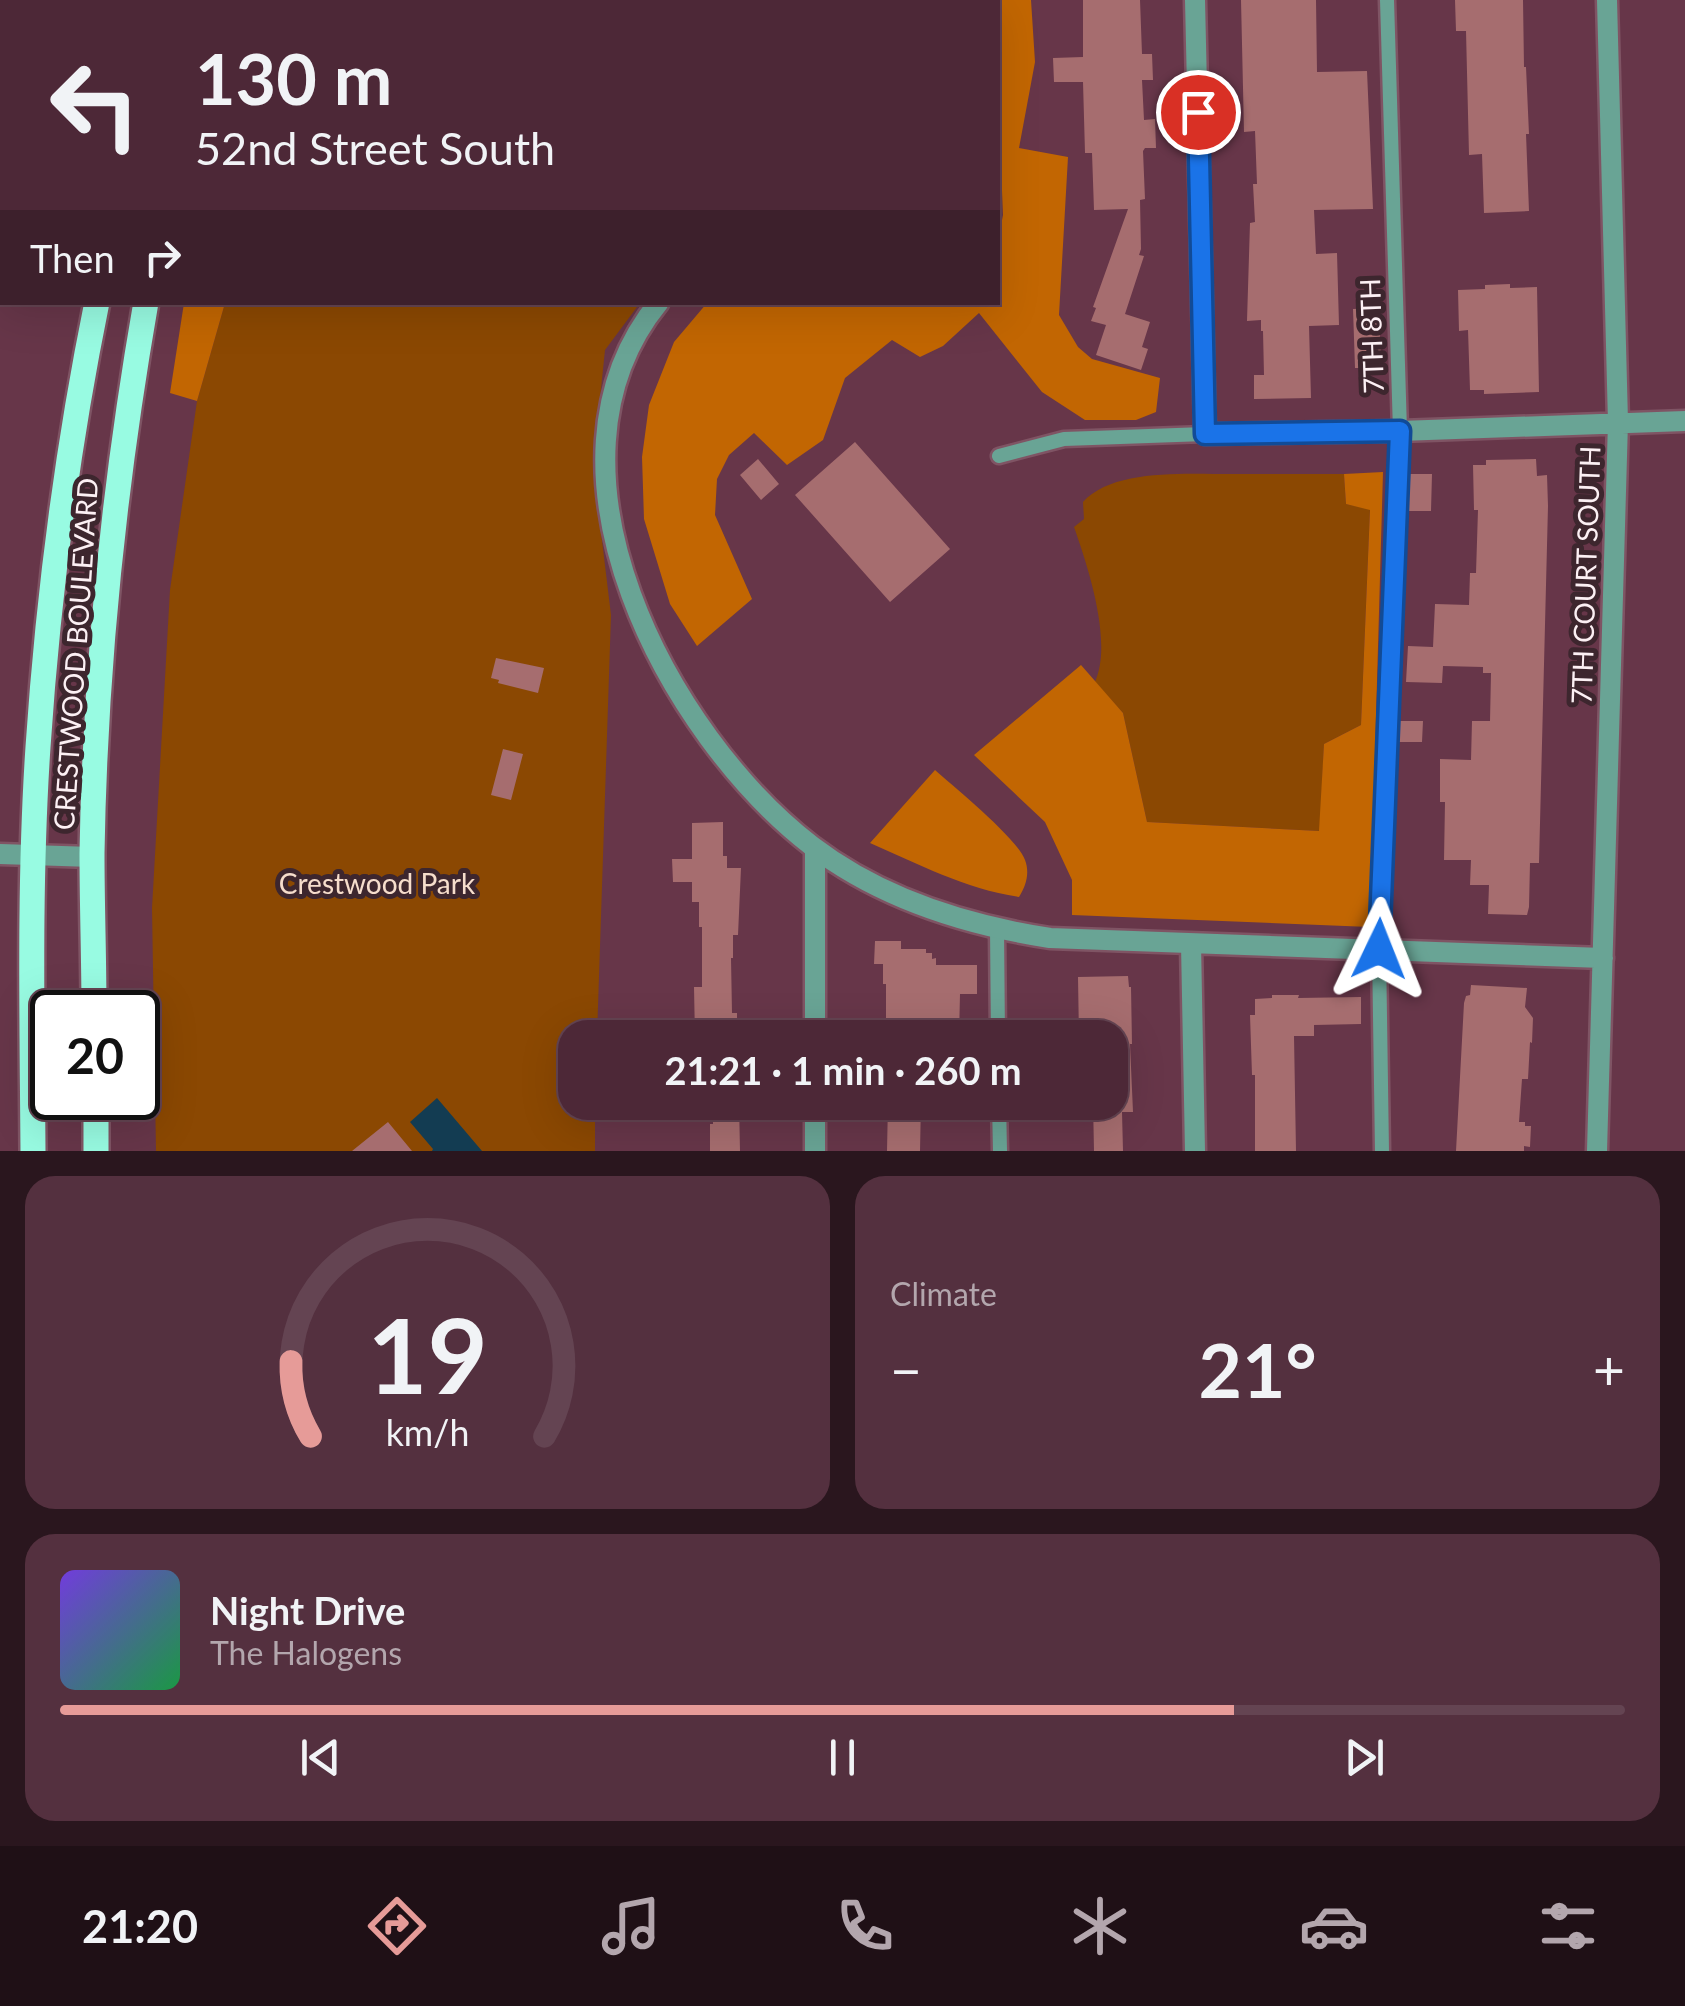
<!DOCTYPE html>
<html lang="en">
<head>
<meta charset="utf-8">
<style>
  :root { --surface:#4d2837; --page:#54303f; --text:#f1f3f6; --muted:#b3a6ad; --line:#644452; --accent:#e69b98 }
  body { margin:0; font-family:Lato,sans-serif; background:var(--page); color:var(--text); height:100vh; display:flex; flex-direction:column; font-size:38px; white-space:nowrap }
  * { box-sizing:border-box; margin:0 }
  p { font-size:32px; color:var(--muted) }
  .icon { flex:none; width:55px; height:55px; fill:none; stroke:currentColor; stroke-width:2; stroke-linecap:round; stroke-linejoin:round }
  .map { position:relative; height:1151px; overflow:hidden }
  .sheet { display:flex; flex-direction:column; gap:25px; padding:25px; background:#2a161e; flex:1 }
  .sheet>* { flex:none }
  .hud { position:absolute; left:0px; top:0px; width:1000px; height:305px; box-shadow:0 10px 40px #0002,0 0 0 2px var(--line); background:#4d2837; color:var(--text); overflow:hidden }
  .speed { position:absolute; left:30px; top:990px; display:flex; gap:20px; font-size:50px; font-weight:700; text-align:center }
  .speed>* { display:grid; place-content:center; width:130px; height:130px; border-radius:50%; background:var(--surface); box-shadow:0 10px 40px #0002,0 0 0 2px var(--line); line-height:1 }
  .speed .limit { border:5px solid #111; border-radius:15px; background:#fff; color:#111 }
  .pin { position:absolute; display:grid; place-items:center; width:85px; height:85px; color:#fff; margin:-42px; border:5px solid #fff; border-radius:50%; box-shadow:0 2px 10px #0007 }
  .me { position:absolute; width:110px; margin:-55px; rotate:2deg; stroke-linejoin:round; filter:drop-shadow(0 0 8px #0008) }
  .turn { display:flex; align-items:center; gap:35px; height:210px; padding:0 30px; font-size:45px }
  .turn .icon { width:130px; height:130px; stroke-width:2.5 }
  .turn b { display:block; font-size:70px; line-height:85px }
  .then { display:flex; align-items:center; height:95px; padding:0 30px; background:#0003; gap:20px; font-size:38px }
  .big { font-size:75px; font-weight:700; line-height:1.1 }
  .sheet .card { flex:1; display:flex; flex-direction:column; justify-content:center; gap:15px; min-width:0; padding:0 35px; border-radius:30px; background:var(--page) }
  .sheet .dial { align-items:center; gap:0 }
  .dial svg { height:260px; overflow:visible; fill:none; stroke:var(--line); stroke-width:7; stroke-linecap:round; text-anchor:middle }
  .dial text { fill:var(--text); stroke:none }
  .song { display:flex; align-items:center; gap:30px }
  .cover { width:120px; height:120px; border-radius:15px; background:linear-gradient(135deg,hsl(260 70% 55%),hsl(140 70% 35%)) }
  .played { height:10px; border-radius:5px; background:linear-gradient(90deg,var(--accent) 75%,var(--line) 75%) }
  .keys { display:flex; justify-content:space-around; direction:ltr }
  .heat { display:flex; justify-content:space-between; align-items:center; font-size:55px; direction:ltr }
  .sheet .tiles { flex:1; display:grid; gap:25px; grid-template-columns:1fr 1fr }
  .card:last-child { grid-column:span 2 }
  .trip { position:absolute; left:558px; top:1020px; width:570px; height:100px; border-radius:30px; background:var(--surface); box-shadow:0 10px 40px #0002,0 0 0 2px var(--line); font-weight:700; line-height:100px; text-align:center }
  .tab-bar { display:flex; height:160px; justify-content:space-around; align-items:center; background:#1f1016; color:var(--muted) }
  .tab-bar .icon { width:70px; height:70px }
  .tab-bar .current { color:var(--accent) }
  .tab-bar b { font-size:45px; color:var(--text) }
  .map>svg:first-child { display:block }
</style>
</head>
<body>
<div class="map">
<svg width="1685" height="1151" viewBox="0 0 1685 1151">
  <rect width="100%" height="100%" fill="#673649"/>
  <path fill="#8b4802" d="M225 303H640L605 350 593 466 611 615 597 1037 575 1038V1102L595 1103V1151H156L152 908 170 590 197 401Z
    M1344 474 1346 504 1370 509 1361 725 1324 744 1320 831 1147 822 1123 713 1095 682C1113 642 1088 567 1074 527L1084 519 1083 502C1115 466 1197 475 1241 474 1275 474 1309 474 1344 474Z"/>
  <path fill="#c26602" d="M242 0H425L423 2H241Z
    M998 0H1031L1035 62 1019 148 1068 157 1059 315 1078 347 1092 359 1160 378 1156 412 1136 420H1085L1042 392 979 313 943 346 920 357 892 340 845 378 823 440 787 465 754 433 729 455 717 479 715 515 752 599 697 646 670 604 644 519 642 457 649 405 674 342 707 303 998 302V241L1003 215 998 95Z
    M184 303H225L197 401 170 393Z
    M1383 472 1370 927 1072 915V880L1045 822 974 755 1081 665 1123 713 1147 822 1319 831 1324 744 1361 725 1370 510 1346 504 1344 474Z
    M935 770C954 787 1018 839 1025 860 1030 873 1026 886 1019 897 966 889 918 864 870 843Z"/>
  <path fill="#133c52" d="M437 1098 482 1151H432L433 1149 410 1122Z"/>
  <path fill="#a66d6f" d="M1083 0H1140L1142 54H1152L1153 80H1142L1144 120 1155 119 1156 148H1145L1143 151 1145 199 1140 200 1141 249 1139 255 1144 256 1125 314 1150 322 1142 347 1148 349 1141 370 1096 355 1106 325 1091 321 1096 308 1093 307 1128 209 1094 210 1092 153H1085L1083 82H1054L1053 58 1083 57Z
    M1241 0H1316L1317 72 1367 71 1373 209 1314 210 1316 254 1337 253 1339 325 1309 326 1311 398 1254 399V375H1264L1263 331H1261V320L1247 321 1250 223 1255 222 1253 184H1257L1255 131 1244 132Z
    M1455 0H1523L1524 67H1526L1529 134H1526L1529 211 1484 213 1482 154 1469 155 1466 31H1456Z
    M1510 284V288L1537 287 1539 392 1484 394V390H1470L1468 330 1459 331 1458 290 1485 289V285Z
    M1378 308 1382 368H1355L1353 309Z
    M855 442 950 549 890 602 795 495Z
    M758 459 779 484 761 500 740 475Z
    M1536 459 1537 476 1547 475 1548 506 1539 863H1530L1529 907 1527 915 1488 914 1489 885H1470L1471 860H1444L1445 802H1440V759L1471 760 1472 721H1490L1491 673H1483V667L1443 666 1442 683 1406 682 1408 646 1433 647 1435 604 1469 605 1470 573H1476L1478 510H1474L1473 465H1486V460Z
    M1409 474H1432L1431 511H1407Z
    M496 658 544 668 538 693 498 683 499 680 491 678Z
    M1399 721H1423L1422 742H1398Z
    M503 749 523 754 511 800 491 795Z
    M723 822V856H727V868H741L738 935H733V958H731L732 1013H737V1033H732V1038H695L694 987H702V927H699V902H692V882H673L672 859H692V823Z
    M875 941H901V949H926V953H932V959L936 958V965H977V994H960L959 1038H886V984H883V964H874Z
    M1128 976 1129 987H1131L1132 1044H1130L1133 1112H1122L1123 1151H1094L1093 1102H1110V1038H1079L1078 977Z
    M1471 985 1527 988 1525 1007 1533 1018 1532 1043 1530 1042 1528 1079H1522L1519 1122H1525V1126H1531L1530 1147 1524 1146V1151H1456L1464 1003 1466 996 1470 995Z
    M1272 995H1299L1298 998 1361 997V1024L1314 1025V1036H1294L1296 1151H1255V1075H1252L1250 1015H1255V999L1272 998Z
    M713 1102H739L740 1151H710V1124H713Z
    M888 1102H921L920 1151H887Z
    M388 1122 412 1151H352Z"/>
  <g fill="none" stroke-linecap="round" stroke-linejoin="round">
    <g stroke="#7f5464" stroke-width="19">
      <path id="lane" d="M649 2 650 0
        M999 456 1064 439 1205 434
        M997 928 998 1038
        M999 1102 1000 1151
        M1382 1151 1379 949 1400 431 1387 0"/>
    </g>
    <g stroke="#7f5464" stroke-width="25">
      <path id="street" d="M1195 0 1205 434 1400 431 1685 421
        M469 2V0
        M834 2 835 0
        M0 69H2
        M659 302C524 467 669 736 812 846 880 898 966 925 1050 938L1603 958
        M815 848V1038
        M0 854 92 857
        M1191 944 1195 1151
        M815 1102V1151
        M1597 1151 1618 422 1607 0"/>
    </g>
    <g stroke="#7f5464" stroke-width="30">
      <path id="primary" d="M171 2 172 0
        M215 2 216 0
        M94 1012C94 959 92 906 92 853 95 668 114 485 146 302
        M96 1098V1151
        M33 1151C32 1017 29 881 38 747 48 598 67 449 97 302"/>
    </g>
    <use href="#lane" stroke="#69a495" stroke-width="14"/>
    <use href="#street" stroke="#69a495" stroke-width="20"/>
    <use href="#primary" stroke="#98fbe2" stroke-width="25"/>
  </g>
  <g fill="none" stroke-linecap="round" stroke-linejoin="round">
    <g stroke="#114b97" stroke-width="25">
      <path id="route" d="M1198 112 1205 434 1400 431 1379 949"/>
    </g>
    <use href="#route" stroke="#1a73e8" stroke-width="18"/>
  </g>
  <g text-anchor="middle" stroke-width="10" stroke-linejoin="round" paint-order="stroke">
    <g font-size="28" fill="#fcf0f4" stroke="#3d262e">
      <text transform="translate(1372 336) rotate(-92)" y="10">7TH 8TH</text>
      <text transform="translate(1586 575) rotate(-88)" y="10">7TH COURT SOUTH</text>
      <text transform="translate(76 654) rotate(-86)" y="10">CRESTWOOD BOULEVARD</text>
    </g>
    <g font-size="28" fill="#f6ddcc" stroke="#3d262e">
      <text x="377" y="894">Crestwood Park</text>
    </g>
  </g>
</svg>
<div class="speed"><div class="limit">20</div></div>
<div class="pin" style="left:1198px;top:112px;background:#d93025"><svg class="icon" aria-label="arrive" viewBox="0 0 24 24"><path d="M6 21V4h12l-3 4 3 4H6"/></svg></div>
<svg class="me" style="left:1379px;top:949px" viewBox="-20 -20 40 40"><path d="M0-17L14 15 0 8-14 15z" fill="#1a73e8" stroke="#fff" stroke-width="4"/></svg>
<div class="trip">21:21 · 1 min · 260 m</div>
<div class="hud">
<div class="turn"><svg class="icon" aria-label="left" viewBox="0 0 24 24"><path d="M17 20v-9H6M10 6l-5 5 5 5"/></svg><div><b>130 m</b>52nd Street South</div></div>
<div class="then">Then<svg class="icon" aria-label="right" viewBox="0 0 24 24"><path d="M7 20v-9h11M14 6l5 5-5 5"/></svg></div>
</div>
</div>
<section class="sheet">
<div class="tiles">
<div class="card dial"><svg viewBox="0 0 100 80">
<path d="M14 69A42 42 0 1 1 86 69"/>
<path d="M14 69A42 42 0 0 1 8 46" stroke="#e69b98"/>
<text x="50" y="56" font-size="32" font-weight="700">19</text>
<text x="50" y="72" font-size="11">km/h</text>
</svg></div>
<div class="card"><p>Climate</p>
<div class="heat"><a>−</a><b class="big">21°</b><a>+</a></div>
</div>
<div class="card">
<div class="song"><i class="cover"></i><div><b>Night Drive</b><p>The Halogens</p></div></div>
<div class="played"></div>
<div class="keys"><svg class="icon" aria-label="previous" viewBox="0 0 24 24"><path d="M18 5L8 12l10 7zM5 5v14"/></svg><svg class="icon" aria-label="pause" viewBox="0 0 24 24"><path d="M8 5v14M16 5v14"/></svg><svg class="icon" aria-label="next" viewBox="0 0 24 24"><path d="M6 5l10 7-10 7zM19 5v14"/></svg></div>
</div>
</div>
</section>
<nav class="tab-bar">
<b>21:20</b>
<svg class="icon current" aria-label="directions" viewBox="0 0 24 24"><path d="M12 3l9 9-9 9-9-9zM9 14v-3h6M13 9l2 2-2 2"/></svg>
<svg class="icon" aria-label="music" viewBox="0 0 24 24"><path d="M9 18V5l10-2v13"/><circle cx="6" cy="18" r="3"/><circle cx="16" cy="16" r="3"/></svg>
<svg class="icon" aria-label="phone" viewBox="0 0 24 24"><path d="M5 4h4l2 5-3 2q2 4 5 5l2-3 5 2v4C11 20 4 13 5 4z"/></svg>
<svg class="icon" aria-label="climate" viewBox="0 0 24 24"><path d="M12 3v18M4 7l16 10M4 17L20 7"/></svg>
<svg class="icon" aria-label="car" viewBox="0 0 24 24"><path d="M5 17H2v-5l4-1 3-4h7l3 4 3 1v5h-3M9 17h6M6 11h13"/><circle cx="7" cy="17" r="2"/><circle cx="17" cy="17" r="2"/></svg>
<svg class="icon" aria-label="filters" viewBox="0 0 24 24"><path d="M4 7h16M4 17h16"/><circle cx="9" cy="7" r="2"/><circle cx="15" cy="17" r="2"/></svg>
</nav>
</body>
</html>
